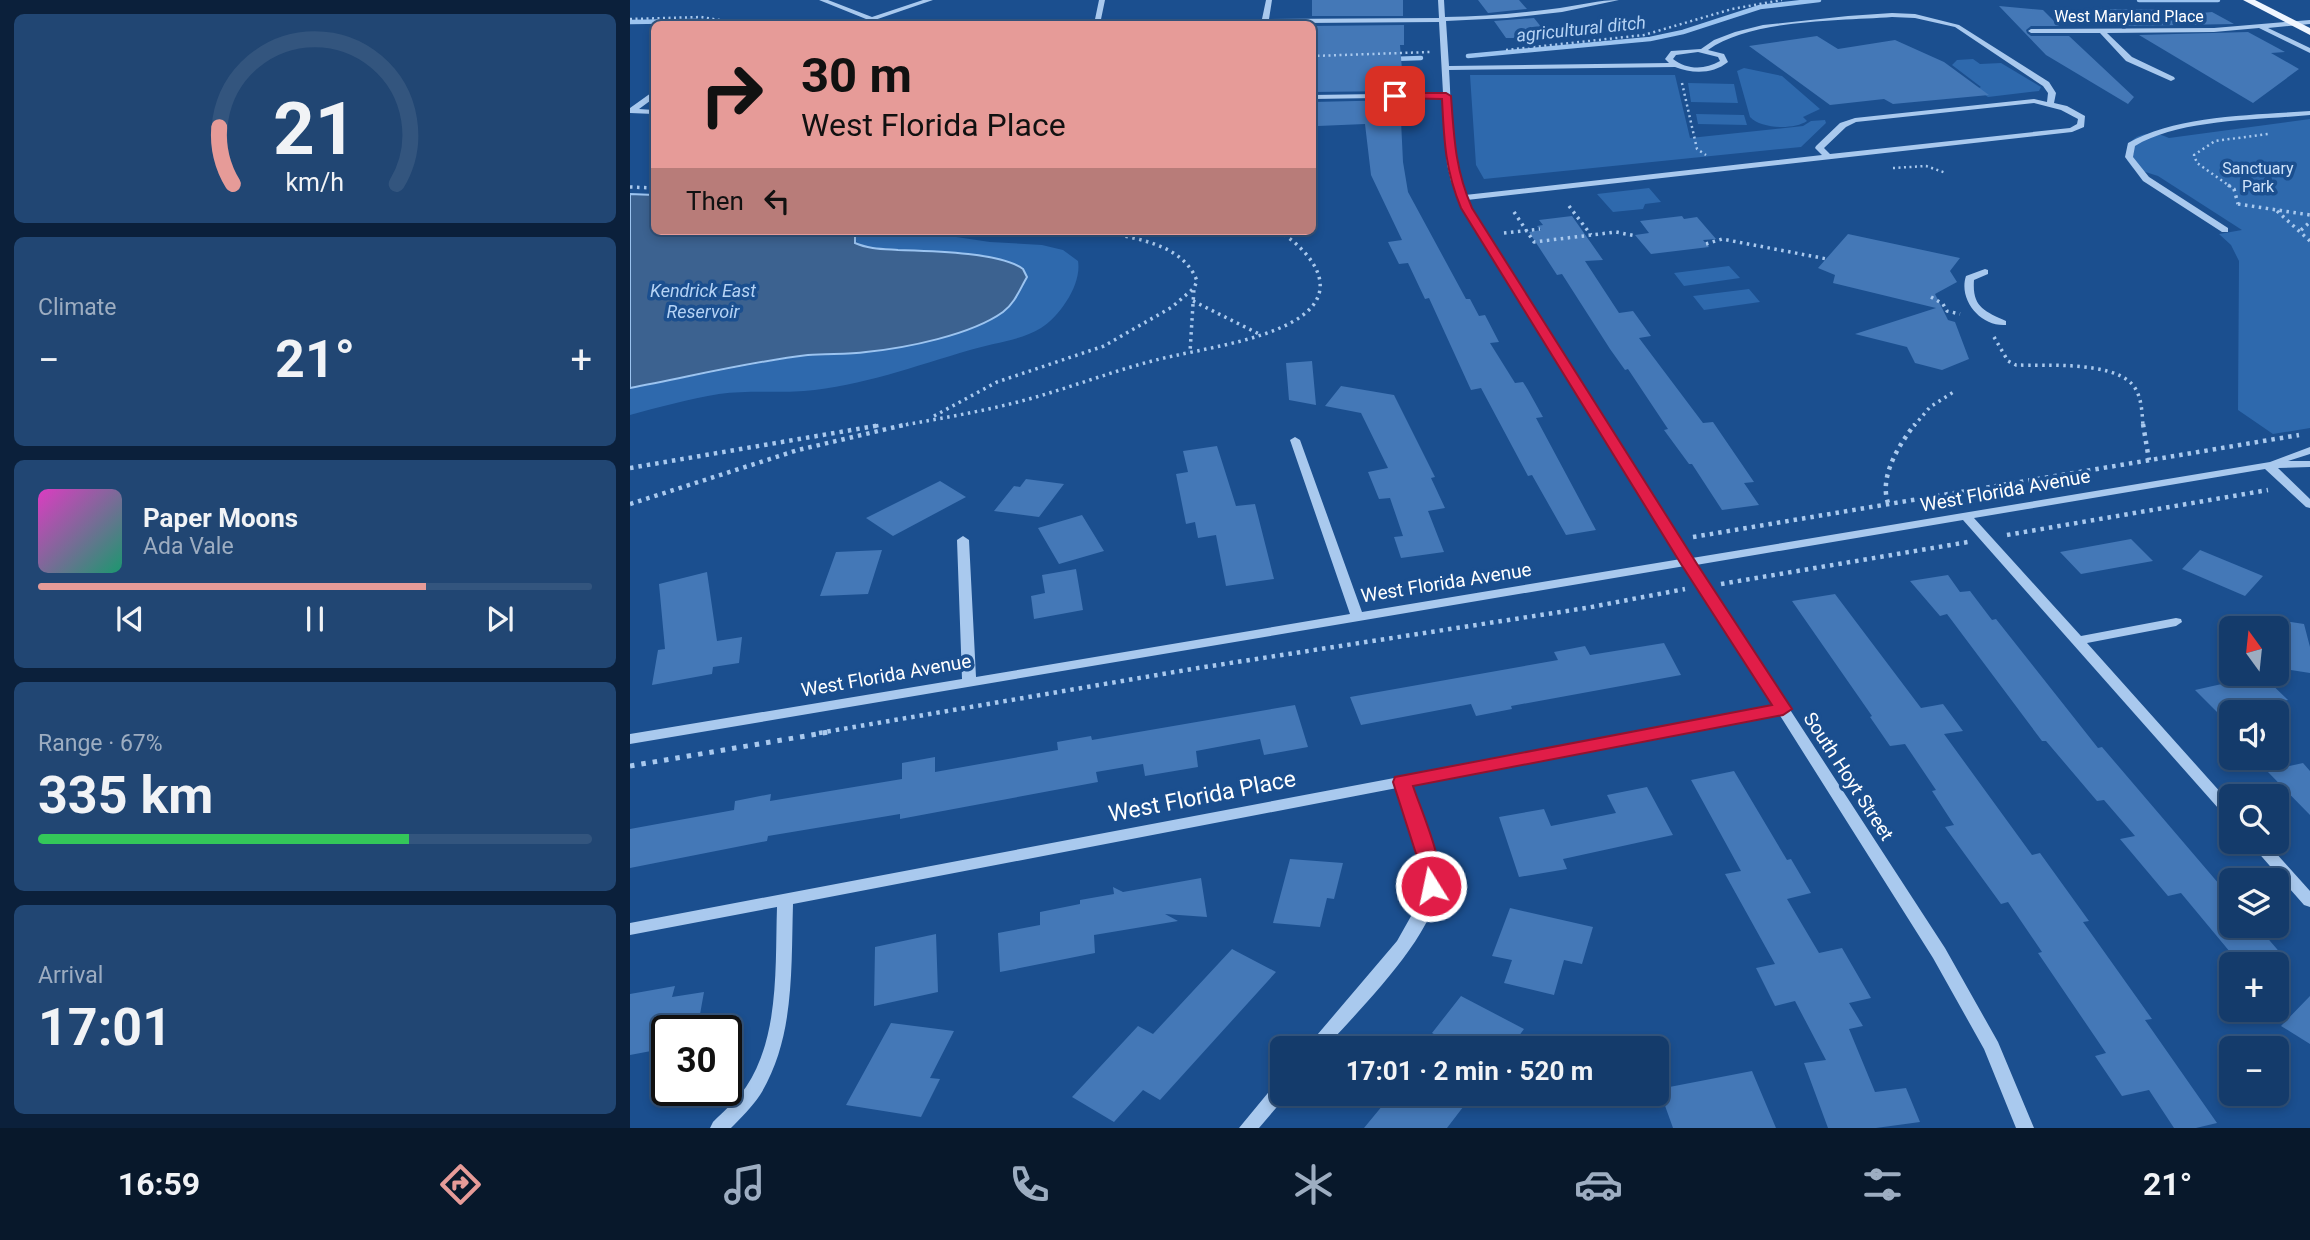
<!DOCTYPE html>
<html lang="en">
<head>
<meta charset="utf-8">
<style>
  :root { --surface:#143b6b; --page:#214673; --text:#f1f3f6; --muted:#9dadc1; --line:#33557e; --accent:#e69b98 }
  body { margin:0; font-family:Roboto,sans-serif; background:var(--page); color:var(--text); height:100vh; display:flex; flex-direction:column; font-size:26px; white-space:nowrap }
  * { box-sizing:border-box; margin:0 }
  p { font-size:23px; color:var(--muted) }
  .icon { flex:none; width:38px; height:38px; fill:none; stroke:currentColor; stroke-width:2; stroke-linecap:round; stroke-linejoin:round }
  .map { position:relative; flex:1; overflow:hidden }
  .drawer { display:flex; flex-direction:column; gap:14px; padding:14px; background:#0b203b; width:630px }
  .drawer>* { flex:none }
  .guide { position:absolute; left:21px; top:21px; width:665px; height:214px; border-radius:10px; box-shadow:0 4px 10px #0003,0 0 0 2px var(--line); background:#e69b98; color:#111; overflow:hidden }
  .needle { width:46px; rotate:345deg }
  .controls { position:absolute; left:1589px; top:616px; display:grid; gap:14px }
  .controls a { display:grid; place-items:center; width:70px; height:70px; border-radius:10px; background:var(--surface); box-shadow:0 4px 10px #0003,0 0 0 2px var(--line); font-size:35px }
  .speed { position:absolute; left:21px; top:1015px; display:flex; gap:14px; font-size:35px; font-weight:700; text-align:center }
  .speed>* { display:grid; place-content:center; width:91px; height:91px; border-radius:50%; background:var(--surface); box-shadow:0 4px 10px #0003,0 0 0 2px var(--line); line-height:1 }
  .speed .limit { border:4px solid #111; border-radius:10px; background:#fff; color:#111 }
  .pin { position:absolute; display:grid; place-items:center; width:60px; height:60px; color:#fff; margin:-30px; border-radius:14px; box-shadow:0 4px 10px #0006 }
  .me { position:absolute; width:77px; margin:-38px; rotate:350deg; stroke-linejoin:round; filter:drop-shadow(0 0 5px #0008) }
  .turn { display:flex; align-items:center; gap:24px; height:147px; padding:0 35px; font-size:32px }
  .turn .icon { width:91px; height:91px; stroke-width:2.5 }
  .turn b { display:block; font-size:49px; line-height:60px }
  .then { display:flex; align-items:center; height:66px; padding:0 35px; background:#0003; gap:14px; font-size:26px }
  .big { font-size:52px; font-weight:700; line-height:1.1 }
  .drawer .tile { flex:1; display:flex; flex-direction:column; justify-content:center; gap:10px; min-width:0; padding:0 24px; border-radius:10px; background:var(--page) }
  .drawer .dial { align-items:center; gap:0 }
  .dial svg { height:182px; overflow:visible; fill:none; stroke:var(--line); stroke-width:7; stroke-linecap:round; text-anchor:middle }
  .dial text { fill:var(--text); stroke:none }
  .song { display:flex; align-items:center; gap:21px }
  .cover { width:84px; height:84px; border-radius:10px; background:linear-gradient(135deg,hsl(310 70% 55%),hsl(160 70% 35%)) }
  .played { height:7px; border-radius:4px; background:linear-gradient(90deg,var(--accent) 70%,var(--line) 70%) }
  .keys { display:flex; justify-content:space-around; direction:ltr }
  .heat { display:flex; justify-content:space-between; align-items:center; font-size:38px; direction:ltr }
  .charge { height:10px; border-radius:5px; background:linear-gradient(90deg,#34c759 67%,var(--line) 0) }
  .trip { position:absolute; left:640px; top:1036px; width:399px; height:70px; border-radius:10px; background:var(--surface); box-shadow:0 4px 10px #0003,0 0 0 2px var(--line); font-weight:700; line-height:70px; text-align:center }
  .tabs { display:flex; height:112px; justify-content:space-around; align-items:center; background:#08182b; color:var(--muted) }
  .tabs .icon { width:49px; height:49px }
  .tabs .on { color:var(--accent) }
  .tabs b { font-size:32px; color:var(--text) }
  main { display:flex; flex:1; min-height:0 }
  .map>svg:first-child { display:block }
</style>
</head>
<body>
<main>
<section class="drawer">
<div class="tile dial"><svg viewBox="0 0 100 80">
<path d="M14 69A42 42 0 1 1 86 69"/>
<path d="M14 69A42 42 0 0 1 8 44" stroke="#e69b98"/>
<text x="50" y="56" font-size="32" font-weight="700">21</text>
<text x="50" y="72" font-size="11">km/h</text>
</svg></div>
<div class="tile"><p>Climate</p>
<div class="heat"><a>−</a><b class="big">21°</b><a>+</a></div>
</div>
<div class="tile">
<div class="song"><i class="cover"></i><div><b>Paper Moons</b><p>Ada Vale</p></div></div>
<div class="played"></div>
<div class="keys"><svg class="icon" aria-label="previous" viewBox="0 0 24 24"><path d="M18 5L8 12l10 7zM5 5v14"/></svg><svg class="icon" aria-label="pause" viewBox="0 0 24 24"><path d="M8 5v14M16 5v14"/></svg><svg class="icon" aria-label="next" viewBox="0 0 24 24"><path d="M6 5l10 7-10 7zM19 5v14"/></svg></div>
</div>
<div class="tile"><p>Range · 67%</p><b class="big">335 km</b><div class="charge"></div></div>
<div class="tile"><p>Arrival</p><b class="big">17:01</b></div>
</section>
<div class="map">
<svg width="1680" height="1128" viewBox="0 0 1680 1128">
  <rect width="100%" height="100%" fill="#1b4f8f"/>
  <path fill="#2e69ad" d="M1343 59 1350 64 1371 63 1411 87 1409 91 1358 97 1347 89 1351 87 1322 65 1327 60Z
    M1114 68 1152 76 1190 109 1173 117 1177 121C1164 130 1131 129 1120 117L1107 71Z
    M840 75H1045L1060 138 1173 126 1181 121 1195 120 1196 123 1171 147 854 179 846 165Z
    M1058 83 1104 84 1108 103 1061 102Z
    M1066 114 1114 115 1117 125 1068 124Z
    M1680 119V428L1643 434 1608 410 1609 261 1601 245 1589 234 1612 230 1528 176 1503 168 1497 160 1504 153 1497 147C1505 132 1525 131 1539 138Z
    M1019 188 1031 202 1015 204 1013 209 983 212 967 194Z
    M197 231H286L360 242 412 245 433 250 448 261C452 284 430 316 411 328 390 341 362 343 340 350 285 366 232 386 174 391 145 393 117 390 89 394 59 399 29 407 0 415V388C53 378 106 367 159 358 186 354 212 356 239 352 279 346 371 331 388 291L351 257 241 248 229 245 224 238Z
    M1099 266 1110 278 1054 286 1044 273Z
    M1119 289 1130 302 1074 310 1063 296Z"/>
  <path fill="#3c6290" stroke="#9cc4f0" stroke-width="2" d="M0 194 24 195V231L221 233 225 235V243C238 249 254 249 268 250 298 251 370 252 393 269L397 277C390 289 385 303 373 312 341 335 276 348 236 352 217 355 197 353 178 355 118 362 59 377 0 388Z"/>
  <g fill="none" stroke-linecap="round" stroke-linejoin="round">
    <path stroke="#9cc4f0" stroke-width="4.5" d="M1509 0H1588
      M0 22 66 21 97 24
      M838 56 1020 39 1053 32 1130 7 1189 0
      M762 59 791 58"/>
  </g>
  <path fill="#4478b7" d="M682 0H773V16H682Z
    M848 0H889L897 9 858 13Z
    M1369 6 1413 10 1429 26H1401L1396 30 1397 33 1401 36H1439L1504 97 1498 104 1416 55Z
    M1470 9 1546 10 1551 15 1582 12 1604 24 1495 26Z
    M904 18 920 38H876L864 21Z
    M774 25V45H770L773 82H769V91L682 92V26Z
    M1618 32 1655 52 1641 53 1669 69 1623 103 1509 35Z
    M1187 36 1208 49 1265 40 1314 62 1359 95 1263 104 1254 99 1200 105 1119 46Z
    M770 100 773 162 778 192 836 299H840L849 316 855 315 869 342 860 343 885 383 893 382 898 390 913 417 906 418 966 530 936 535 902 475 898 476 851 388 841 390 799 298 795 299 778 263 769 264 758 242 772 240 741 175 735 124 688 126V122H682V102Z
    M942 216 973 260 955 261 989 313 1003 311 1021 336 1009 338 1073 423 1083 422 1124 482 1114 483 1129 505 1092 510 1062 464H1059L1034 430 1038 429 998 369 995 370 980 349 932 274 927 275 899 232 911 230 907 226 913 225 909 220Z
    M1052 216 1054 219 1067 217 1086 239 1073 240 1079 247 1021 254 1005 235 1019 233 1010 221Z
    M1218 234 1330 258 1320 271 1327 282 1305 294 1318 320 1325 322 1339 359 1312 370 1285 363 1277 347 1225 334 1306 308 1203 283 1205 275 1188 268Z
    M682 361 686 405 659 400 656 363Z
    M711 386 764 395 805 477 801 478 815 508 798 511 814 552 771 558 764 537 773 536 760 498 749 499 738 472 758 468 731 413 695 406Z
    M587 446 606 506 625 504 644 579 596 586 586 535 568 538 565 522 556 524 546 474 558 472 553 451Z
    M396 479 434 484 409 517 364 511 384 486 390 487Z
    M310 481 336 497 263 536 236 518Z
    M452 515 474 551 429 564 408 528Z
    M1501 539 1523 561 1451 574 1430 552Z
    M252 550 238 594 190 596 206 552Z
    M1570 550 1633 576 1615 596 1552 569Z
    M446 569 453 610 404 619 401 596 415 593 412 575Z
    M77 572 87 641 112 637 109 663 83 667 82 674 22 685 28 650 35 649 29 584Z
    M1318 575 1330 592 1340 591 1362 620 1366 619 1468 748 1472 747 1601 898V926H1627L1660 964H1610L1551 893 1538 896 1490 839 1505 836 1474 800 1467 801 1416 741H1412L1317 614 1310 616 1280 581Z
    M1205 594 1291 708 1313 704 1333 731 1314 734 1402 855 1410 853 1459 921 1453 922 1522 1019 1515 1020 1587 1123 1566 1128H1544L1519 1090 1492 1096 1465 1056 1476 1053 1408 953 1412 952 1378 902 1371 904 1315 827 1324 825 1302 791 1306 790 1275 744 1260 746 1240 717 1242 716 1162 601Z
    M1647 620 1674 624 1680 647V673L1647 668Z
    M1034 643 1051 675 881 706 882 709 846 716 841 704 731 725 720 697 928 660 924 652 955 646 960 655Z
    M1632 675 1658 700 1633 705 1640 712 1589 714 1565 690Z
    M665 705 678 747 634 755 630 739 566 751 568 767 515 776 513 764 466 772 468 782 270 819V814L138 836 137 841 0 868V829L104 810 105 801 141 794 140 801 272 779V763L305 757V772L428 750 427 742 461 736 462 740Z
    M1673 763 1680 771V815L1637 771Z
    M1104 771 1157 860 1161 859 1181 893 1157 899 1189 953 1212 948 1241 998 1219 1003 1233 1026 1219 1029 1245 1092 1276 1088 1290 1122 1246 1128H1198L1174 1063 1196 1060 1165 1001 1145 1006 1126 968 1145 964 1095 874 1111 871 1061 780Z
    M1017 787 1043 835 933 859 937 869 889 877 869 817 914 809 921 826 986 813 977 795Z
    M660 859 713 863 704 899 697 898 690 927 643 923Z
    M571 878 577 917 535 914 548 921 464 935 465 953 370 972 368 933 410 925V912L450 904V900L484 894 483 887 493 892Z
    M880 908 963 927 952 964 934 960 924 995 874 983 882 960 862 956Z
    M306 934 308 992 244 1006 245 947Z
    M602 949 646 972 530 1100 513 1090 484 1122 442 1097 508 1026 523 1034Z
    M45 986 42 997 74 992 67 1031H37V1048L0 1055V994Z
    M831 996 894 1029 880 1048H830L802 1033Z
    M1680 996V1044L1651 1026Z
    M261 1023 324 1031 300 1078 310 1079 291 1117 216 1105Z
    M1122 1071 1146 1128H1043L1029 1089Z
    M762 1094H843L817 1128H734Z"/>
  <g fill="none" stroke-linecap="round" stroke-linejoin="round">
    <path stroke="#a9c9ee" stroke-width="2.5" stroke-dasharray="2 3.5" stroke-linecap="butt" d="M0 19 71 17 114 24
      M876 50 1014 35 1102 9 1152 0
      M682 56 801 52
      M1052 83 1067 149 1076 155
      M1263 168 1296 166 1316 173
      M1601 187 1567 163 1564 155 1585 141 1638 134"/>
    <path stroke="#a9c9ee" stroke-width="3.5" stroke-dasharray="2.5 4.5" stroke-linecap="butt" d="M1598 185 1604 189 1608 204
      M0 187 24 188
      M1608 204 1680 215
      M939 206 961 235
      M1647 211 1680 241
      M884 212 904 242 986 232 1006 236
      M1671 230 1680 222
      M468 231C503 238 553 243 567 281L564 288 560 352
      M874 233 910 229
      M1076 244 1092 239 1197 259
      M1301 297 1313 304 1317 311 1330 314
      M563 301 631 335
      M1364 337 1378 361 1386 365C1416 366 1480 361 1502 384 1512 395 1512 413 1513 426
      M304 416 367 382 474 346 542 307 564 288
      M246 426 251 425
      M269 426C312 418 356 411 399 399 442 387 483 371 526 360 567 349 659 339 684 304 704 276 671 245 649 231
      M1284 426 1300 407 1325 391"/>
    <path stroke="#a9c9ee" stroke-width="4.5" stroke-dasharray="3.5 5" stroke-linecap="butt" d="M1513 424 1519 460
      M0 468 251 425
      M1258 503C1249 476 1269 445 1285 424
      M0 504 168 450 278 424
      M1377 535 1638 490
      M1063 537 1669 435
      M1091 584 1338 542
      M189 733 568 668 956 608 1055 589"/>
    <path stroke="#a9c9ee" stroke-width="5" stroke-dasharray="4.5 7" stroke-linecap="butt" d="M0 766 199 732"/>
    <path fill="#a9c9ee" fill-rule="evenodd" d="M189 0H198L242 17 293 0H303L233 24H225L236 19Z
      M469 0H475L470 24H464Z
      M636 0H642L639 19 809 18 808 0H814L815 17C854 17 892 13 930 8 950 5 969 0 989 0L932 12 877 18 816 21 819 66 1039 63 1035 59 1041 51 1071 49 1084 40 1105 32 1133 25 1218 16 1262 13 1285 14 1329 25 1419 82 1426 93 1424 103 1437 106 1455 116 1454 127 1442 132 837 200 1062 558 1640 462 1680 447V454L1658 461H1680V467L1648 468 1680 499V508L1676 507 1635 469 1344 518 1451 636 1546 618 1551 619 1552 622 1546 626 1457 643 1601 804V818L1596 817 1333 520 1066 565 1315 948 1368 1042 1404 1128H1386L1354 1049 1303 958 1149 714 780 785C792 816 810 849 809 883 807 934 729 1010 695 1048H676L767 941 789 902 793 884 790 858 767 788 163 904C161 969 165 1038 130 1095 122 1107 111 1118 101 1128H80L83 1122C94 1111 107 1100 116 1087 150 1036 145 965 147 907L0 935V923L1144 706 1055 566 0 744V734L332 679 327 540 333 536 339 540 346 677 720 614 660 440 665 437 670 440 732 612 1051 559 832 208 821 181 817 164 813 97 682 99V95L813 93 809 22 543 24 546 22 632 19ZM1262 17 1285 18 1325 27 1413 86 1418 93 1417 102 1404 99 1225 118 1210 123 1186 146 1185 148 1192 155 835 195C819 156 822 111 819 70L1045 67C1063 74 1083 74 1098 62L1094 54 1078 50C1121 19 1209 21 1262 17ZM1068 52 1088 57 1090 61C1075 70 1057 70 1043 59L1046 55ZM1404 103 1431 110 1448 119 1447 124 1440 128 1200 154 1194 148 1216 127 1226 122Z
      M1680 20V24L1638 28 1680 48V53L1629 28 1584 32 1477 33 1502 57 1544 77 1545 79 1541 81 1496 61 1470 33H1401L1398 31 1401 29 1584 28Z
      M21 93H24V98L9 109 24 110V114L0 113V108Z
      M1680 111V115C1628 120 1549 119 1505 146L1503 157 1519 177 1598 228V232H1592L1513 181 1495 157 1498 143C1546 115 1625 115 1680 111Z
      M1355 269 1358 270V274L1344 280C1342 307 1354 311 1376 321V325C1351 327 1328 300 1336 276Z
      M1619 842H1636L1680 891V907L1674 905Z
      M653 1080V1094H658L629 1128H609L647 1082Z"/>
    <path fill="#f0f6ff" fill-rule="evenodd" d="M1613 0H1625L1680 28V35Z"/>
  </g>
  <path fill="#e11d48" stroke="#92132f" stroke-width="2" d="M765 93H816L821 96C824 137 825 169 842 208L1067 564 1162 709 1153 715 783 786C790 808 819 872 808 892L801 894 794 892 789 863 763 782 765 777 1142 705 1051 564 831 208C815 170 814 139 812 99L761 98 760 96Z"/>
  <g text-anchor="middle" stroke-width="7" stroke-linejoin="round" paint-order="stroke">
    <g font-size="16" fill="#fff" stroke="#1b4f8f">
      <text x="1499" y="22">West Maryland Place</text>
    </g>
    <g font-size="16" fill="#cfe3fa" stroke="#1b4f8f">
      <text x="1628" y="174">Sanctuary<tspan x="1628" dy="18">Park</tspan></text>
    </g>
    <g font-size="18" font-style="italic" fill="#b5d3f5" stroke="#1b4f8f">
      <text transform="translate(951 29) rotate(-6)" y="6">agricultural ditch</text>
      <text x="73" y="297">Kendrick East<tspan x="73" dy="21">Reservoir</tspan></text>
    </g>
    <g font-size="19" fill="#fff" stroke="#1b4f8f">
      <text transform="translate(1375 490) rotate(-10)" y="7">West Florida Avenue</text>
      <text transform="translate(816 582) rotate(-9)" y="7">West Florida Avenue</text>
      <text transform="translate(256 675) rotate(-10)" y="7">West Florida Avenue</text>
      <text transform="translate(1219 776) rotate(57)" y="7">South Hoyt Street</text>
    </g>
    <g font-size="23" fill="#fff" stroke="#1b4f8f">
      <text transform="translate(572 796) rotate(-11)" y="8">West Florida Place</text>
    </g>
  </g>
</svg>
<div class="controls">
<a><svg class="needle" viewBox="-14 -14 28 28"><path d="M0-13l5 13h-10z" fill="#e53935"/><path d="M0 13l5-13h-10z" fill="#9dadc1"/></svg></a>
<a><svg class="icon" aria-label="sound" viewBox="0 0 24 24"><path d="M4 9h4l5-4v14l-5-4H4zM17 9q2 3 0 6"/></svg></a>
<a><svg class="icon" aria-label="search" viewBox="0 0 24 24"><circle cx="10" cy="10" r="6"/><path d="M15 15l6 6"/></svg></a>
<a><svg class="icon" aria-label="layers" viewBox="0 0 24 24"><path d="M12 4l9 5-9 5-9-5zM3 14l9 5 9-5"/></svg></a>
<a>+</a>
<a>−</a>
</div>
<div class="speed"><div class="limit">30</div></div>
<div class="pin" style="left:765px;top:96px;background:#d93025"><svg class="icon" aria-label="arrive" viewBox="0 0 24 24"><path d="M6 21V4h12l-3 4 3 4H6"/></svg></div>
<svg class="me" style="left:801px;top:886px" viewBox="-20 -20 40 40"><circle r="17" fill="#e11d48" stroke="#fff" stroke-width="3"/><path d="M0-11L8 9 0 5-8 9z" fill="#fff"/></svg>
<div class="trip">17:01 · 2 min · 520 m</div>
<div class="guide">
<div class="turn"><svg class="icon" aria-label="right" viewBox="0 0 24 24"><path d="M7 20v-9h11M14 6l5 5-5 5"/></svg><div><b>30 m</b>West Florida Place</div></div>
<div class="then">Then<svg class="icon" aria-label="left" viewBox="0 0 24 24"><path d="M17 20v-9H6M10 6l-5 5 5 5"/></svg></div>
</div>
</div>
</main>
<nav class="tabs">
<b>16:59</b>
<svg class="icon on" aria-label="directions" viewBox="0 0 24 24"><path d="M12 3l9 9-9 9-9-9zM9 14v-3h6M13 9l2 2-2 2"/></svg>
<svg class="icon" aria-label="music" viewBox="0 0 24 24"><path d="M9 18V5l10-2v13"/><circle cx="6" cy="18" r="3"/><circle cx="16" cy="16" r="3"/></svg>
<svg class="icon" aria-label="phone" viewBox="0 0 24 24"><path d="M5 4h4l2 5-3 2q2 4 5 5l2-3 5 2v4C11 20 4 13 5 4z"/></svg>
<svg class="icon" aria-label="climate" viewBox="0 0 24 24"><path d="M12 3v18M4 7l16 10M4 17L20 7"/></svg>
<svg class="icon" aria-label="car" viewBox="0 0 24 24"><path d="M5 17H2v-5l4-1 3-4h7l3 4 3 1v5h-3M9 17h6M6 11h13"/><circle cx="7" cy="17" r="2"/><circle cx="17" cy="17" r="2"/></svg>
<svg class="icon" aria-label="filters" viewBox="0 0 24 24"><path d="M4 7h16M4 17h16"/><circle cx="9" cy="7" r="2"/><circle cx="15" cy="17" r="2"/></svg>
<b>21°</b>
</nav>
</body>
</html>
